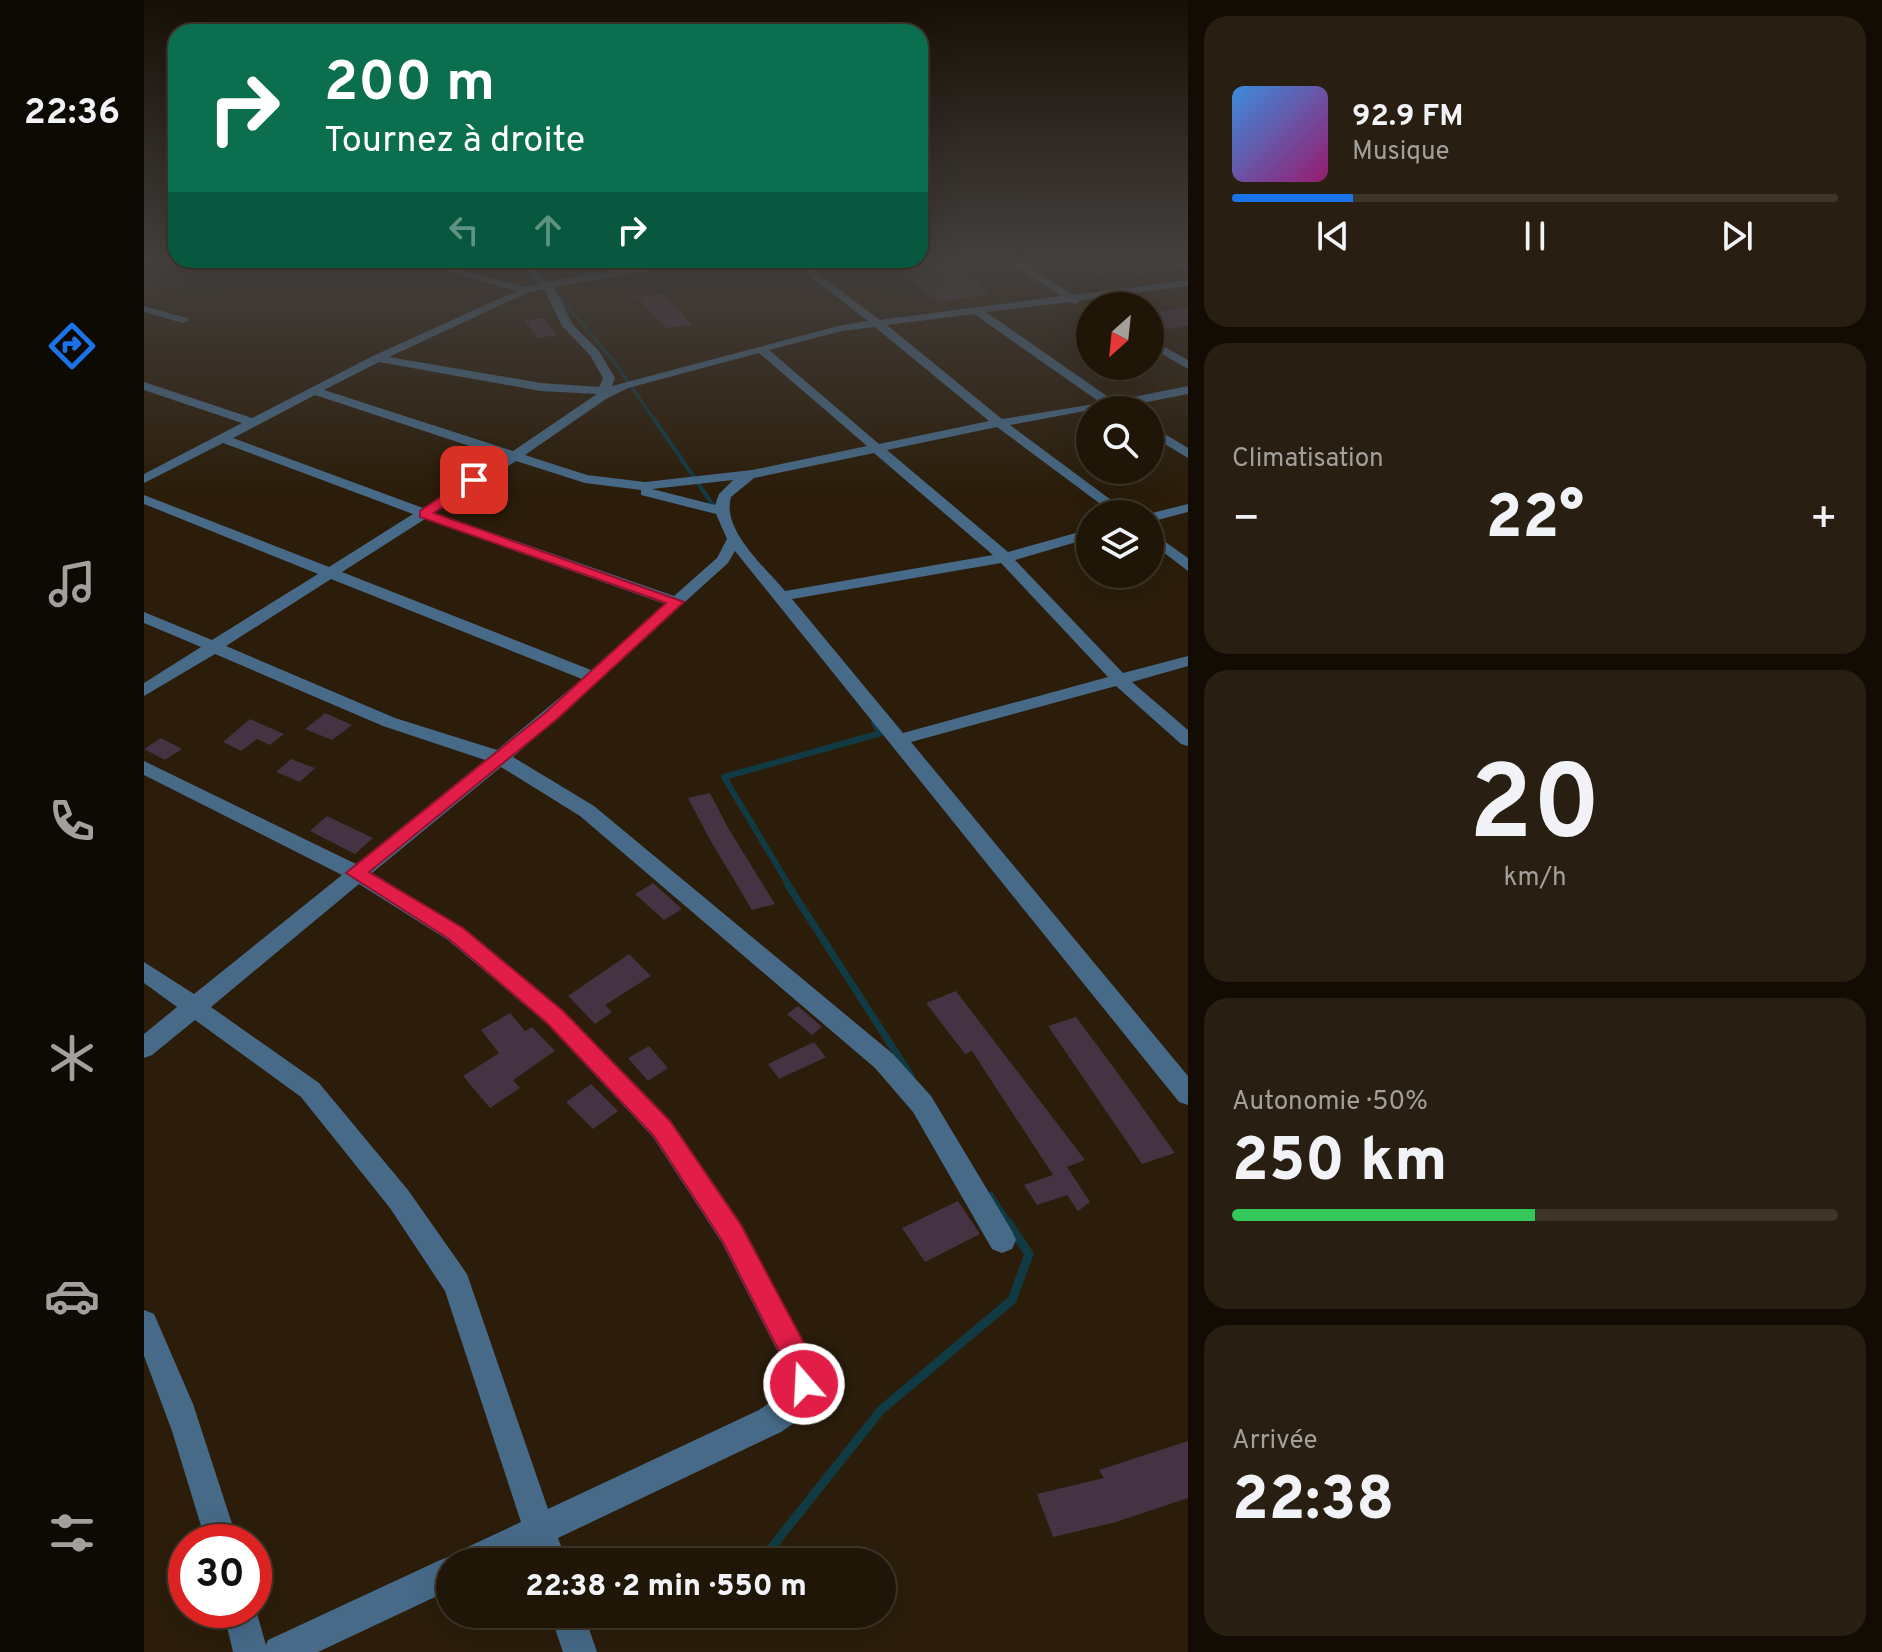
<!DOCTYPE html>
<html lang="fr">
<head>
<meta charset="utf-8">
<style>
  :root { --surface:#201608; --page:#281f12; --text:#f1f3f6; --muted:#a29f9c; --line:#3d3529; --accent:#1a73e8 }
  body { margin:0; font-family:Overpass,sans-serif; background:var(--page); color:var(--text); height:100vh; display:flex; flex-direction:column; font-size:30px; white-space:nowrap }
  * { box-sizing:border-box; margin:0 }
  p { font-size:26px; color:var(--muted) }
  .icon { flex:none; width:44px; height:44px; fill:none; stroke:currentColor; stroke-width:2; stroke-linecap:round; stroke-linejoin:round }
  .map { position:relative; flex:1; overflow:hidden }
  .side { display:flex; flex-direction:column; gap:16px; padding:16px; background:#120c04; width:694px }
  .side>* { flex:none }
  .hud { position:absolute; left:24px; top:24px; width:760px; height:244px; border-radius:24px; box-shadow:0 8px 32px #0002,0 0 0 2px var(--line); background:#0b6e4f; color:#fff; overflow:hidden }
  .needle { width:52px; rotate:207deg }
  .tools { position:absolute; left:932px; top:292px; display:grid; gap:16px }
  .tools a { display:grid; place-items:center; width:88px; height:88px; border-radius:50%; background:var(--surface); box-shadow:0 8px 32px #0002,0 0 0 2px var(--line); font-size:40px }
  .speed { position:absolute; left:24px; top:1524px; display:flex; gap:16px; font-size:40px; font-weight:700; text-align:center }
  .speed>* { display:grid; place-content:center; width:104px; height:104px; border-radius:50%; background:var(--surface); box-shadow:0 8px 32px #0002,0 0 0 2px var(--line); line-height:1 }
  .speed .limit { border:12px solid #d22; background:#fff; color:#111 }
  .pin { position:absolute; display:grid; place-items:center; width:68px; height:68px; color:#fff; margin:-34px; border-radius:16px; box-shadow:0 4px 12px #0006 }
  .me { position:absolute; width:88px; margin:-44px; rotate:341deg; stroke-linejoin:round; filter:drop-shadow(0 0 6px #0008) }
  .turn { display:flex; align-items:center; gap:28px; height:168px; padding:0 24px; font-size:36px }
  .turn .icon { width:104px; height:104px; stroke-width:2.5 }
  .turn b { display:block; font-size:56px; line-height:68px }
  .lanes { display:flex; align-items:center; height:76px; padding:0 24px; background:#0003; justify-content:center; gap:40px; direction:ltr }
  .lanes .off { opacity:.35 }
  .big { font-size:60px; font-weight:800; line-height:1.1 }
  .side .card { flex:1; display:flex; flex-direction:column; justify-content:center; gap:12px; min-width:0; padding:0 28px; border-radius:24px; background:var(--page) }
  .side .dial { align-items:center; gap:0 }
  .dial b { font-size:104px; line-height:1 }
  .song { display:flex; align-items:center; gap:24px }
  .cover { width:96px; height:96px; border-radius:12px; background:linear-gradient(135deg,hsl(210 70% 55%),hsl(320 70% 35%)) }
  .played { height:8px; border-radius:4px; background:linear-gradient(90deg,var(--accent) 20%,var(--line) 20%) }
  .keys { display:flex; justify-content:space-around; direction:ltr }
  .heat { display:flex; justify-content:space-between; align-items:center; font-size:44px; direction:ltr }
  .charge { height:12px; border-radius:6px; background:linear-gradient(90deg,#34c759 50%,var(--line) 0) }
  .trip { position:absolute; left:292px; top:1548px; width:460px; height:80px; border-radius:40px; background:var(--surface); box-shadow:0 8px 32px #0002,0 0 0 2px var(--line); font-weight:800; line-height:80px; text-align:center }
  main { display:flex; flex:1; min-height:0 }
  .menu { display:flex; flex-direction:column; width:144px; justify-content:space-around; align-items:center; background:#0d0903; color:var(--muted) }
  .menu .icon { width:56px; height:56px }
  .menu .on { color:var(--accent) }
  .menu b { font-size:36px; color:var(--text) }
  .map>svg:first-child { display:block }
</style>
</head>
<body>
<main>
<nav class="menu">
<b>22:36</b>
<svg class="icon on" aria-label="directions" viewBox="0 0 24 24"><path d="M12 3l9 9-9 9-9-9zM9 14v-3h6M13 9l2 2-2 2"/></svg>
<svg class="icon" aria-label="music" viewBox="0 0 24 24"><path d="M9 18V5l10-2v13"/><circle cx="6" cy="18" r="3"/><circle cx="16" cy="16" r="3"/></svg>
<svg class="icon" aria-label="phone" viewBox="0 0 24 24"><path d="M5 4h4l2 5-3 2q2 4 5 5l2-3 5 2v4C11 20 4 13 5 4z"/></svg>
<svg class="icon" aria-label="climate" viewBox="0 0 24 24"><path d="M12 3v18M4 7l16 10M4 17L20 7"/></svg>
<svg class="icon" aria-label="car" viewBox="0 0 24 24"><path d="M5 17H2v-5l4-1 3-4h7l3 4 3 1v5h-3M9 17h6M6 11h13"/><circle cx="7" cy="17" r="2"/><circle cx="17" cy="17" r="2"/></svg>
<svg class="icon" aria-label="filters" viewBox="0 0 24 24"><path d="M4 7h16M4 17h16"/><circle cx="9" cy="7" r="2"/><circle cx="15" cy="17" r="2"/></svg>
</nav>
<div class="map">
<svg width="1044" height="1652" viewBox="0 0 1044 1652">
  <rect width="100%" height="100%" fill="#2b1d0a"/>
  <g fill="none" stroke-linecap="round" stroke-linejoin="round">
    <path stroke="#103b44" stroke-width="3" d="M384 261 398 278
      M411 292 472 364 511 421"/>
    <path stroke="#103b44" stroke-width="4" d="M510 419 573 511"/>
    <path stroke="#103b44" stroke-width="6" d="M646 887 580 777 737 733 730 723"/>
    <path stroke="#103b44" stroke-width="7" d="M644 885 767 1076
      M846 1195 864 1223"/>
    <path stroke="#103b44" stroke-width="9" d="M616 1562 737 1410 868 1300 885 1254 863 1221"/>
  </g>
  <path fill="#453242" d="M811 261 844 295 796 302 749 269Z
    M519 294 548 325 522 328 493 297Z
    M1044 307V326L1006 332V313Z
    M399 318 413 335 394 338 381 321Z
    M181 713 208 725 188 740 161 729Z
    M106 719 140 734 126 745 113 739 97 751 79 742Z
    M17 738 38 749 21 760 0 749Z
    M147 759 171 768 156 782 132 772Z
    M566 793 583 826 631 904 608 910 565 838 544 798Z
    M183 816 229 838 211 854 166 831Z
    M509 883 538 909 520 920 491 894Z
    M485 954 507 976 461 1005 468 1012 451 1024 424 996Z
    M812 991 941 1160 923 1167 946 1202 934 1211 923 1195 893 1205 880 1185 909 1175 828 1051 821 1054 782 1003Z
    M654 1006 678 1027 668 1035 643 1014Z
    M366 1013 381 1031 388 1027 411 1051 369 1080 376 1088 346 1108 319 1076 355 1053 337 1030Z
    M932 1017 973 1072 1031 1153 998 1164 904 1026Z
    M670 1042 682 1057 635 1079 624 1064Z
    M505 1046 524 1068 504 1081 484 1058Z
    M447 1084 474 1111 449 1129 422 1102Z
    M814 1201 836 1234 781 1262 758 1228Z
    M1044 1441V1498L972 1522 909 1537 893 1494 960 1478 955 1470Z"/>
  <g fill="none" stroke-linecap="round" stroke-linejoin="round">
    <path fill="#466a88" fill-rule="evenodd" d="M266 261H283L382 287 395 284 371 261H382L404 282C457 271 510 261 564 261L410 287 429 325 455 351 471 378 468 386 694 326 724 321 646 261H657L736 320 917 296 863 261H875L929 295 1044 280V286L937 300 932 304 926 302 842 312 970 401 1044 386V394L978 407 977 410H946L866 425 986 514H970L853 427 743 450 864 552 946 529V538L871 560 979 673 1044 656V666L988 682 1044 730V746L1037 744 972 686 767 742 1044 1076V1105L1035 1102 591 551 584 563 369 757 450 806 749 1054 787 1096 868 1231 872 1240 868 1249 858 1253 848 1249 769 1112 731 1068 436 816 357 767 228 873 320 928 419 1010 527 1121 598 1225 661 1345 675 1384 663 1414 637 1432 414 1538 423 1562H389L386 1552 365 1562H306V1590L174 1652H89L79 1610H110V1603L122 1645 124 1640 294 1561 306 1556 314 1560 317 1550 377 1522 301 1291 246 1208 157 1097 51 1020 8 1055 0 1058V1034L33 1007 0 983V962L50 994 198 875 0 775V761L212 864 341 760 239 726 71 654 0 696V683L57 647 0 623V612L68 640 174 574 0 504V495L185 567 269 514 79 443 0 483V474L98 423 0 390V382L108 418 229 356 372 291ZM400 289 418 326 446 355 459 378 455 387 397 383 245 357 385 292ZM830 314 957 403 858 419 743 325ZM731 327 845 421 735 444 625 350 698 331ZM615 353 723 446 608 470 501 482 443 475 381 455 462 399 484 388ZM235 362 397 391 453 394 369 451 180 390ZM171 395 359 457 279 508 89 438ZM730 453 849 555 641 591C622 568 577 530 587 497L610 478ZM372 461 441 483 497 490V495L572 514 583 539 573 558 530 596 291 513ZM589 480 575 494 571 505 508 489ZM281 519 521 604 447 670 198 572ZM857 563 964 677 759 733 648 599ZM187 579 438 679 353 750 251 718 82 646ZM215 884 304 940 403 1024 509 1137 578 1243 638 1360 645 1384 641 1392 615 1410 404 1509 323 1274 264 1190 175 1083 67 1007Z
      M1020 261H1033L1044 266V273Z
      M0 306 43 318 45 320 39 323 0 312Z
      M1006 339 1044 360V369L1006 347Z
      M1006 425 1044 448V458L1006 435Z
      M1044 504V512L1006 522 1004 514Z
      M1006 531 1044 558V571L1006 542Z
      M0 1310 10 1314 49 1404 94 1542H62L28 1431 0 1356Z
      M406 1614H440L453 1652H419Z"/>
  </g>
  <linearGradient id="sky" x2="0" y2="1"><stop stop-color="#181006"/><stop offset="0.53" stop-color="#44403e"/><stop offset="1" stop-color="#44403e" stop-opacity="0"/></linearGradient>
  <rect width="1044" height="492" fill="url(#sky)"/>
  <path fill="#e11d48" stroke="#92132f" stroke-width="2" d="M326 477 337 480 290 513 540 602 412 720 225 872 319 928 418 1010 526 1121 597 1225 661 1345 673 1384 669 1393 660 1397 650 1393 639 1359 579 1242 510 1136 403 1023 305 939 202 873 401 713 522 603 276 517V511Z"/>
</svg>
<div class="tools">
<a><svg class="needle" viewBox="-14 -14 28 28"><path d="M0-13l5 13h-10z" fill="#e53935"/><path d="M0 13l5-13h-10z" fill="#a29f9c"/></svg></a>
<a><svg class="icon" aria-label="search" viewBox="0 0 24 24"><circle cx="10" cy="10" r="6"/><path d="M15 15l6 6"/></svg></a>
<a><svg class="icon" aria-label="layers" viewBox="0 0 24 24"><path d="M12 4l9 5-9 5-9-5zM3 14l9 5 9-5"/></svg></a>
</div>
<div class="speed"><div class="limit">30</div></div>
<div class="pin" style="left:330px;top:480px;background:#d93025"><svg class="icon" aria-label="arrive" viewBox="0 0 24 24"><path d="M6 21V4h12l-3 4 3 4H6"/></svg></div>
<svg class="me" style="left:660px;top:1384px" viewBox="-20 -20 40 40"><circle r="17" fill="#e11d48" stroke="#fff" stroke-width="3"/><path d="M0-11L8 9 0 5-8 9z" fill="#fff"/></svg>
<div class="trip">22:38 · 2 min · 550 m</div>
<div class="hud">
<div class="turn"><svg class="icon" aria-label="right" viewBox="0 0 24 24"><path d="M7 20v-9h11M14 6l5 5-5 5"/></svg><div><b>200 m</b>Tournez à droite</div></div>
<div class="lanes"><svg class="icon off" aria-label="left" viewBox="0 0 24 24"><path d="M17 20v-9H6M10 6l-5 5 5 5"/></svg><svg class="icon off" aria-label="ahead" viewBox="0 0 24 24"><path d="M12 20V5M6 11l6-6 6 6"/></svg><svg class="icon" aria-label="right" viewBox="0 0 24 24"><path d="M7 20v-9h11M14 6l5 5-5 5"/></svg></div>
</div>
</div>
<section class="side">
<div class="card">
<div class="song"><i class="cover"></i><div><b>92.9 FM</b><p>Musique</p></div></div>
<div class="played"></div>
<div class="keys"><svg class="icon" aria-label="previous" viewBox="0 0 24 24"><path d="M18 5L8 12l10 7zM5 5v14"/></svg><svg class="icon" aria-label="pause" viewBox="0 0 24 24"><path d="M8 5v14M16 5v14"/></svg><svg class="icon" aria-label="next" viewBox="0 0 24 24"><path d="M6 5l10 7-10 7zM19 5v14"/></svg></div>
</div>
<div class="card"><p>Climatisation</p>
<div class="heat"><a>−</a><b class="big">22°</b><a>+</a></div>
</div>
<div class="card dial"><b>20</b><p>km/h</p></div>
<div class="card"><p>Autonomie · 50%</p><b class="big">250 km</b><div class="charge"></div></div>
<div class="card"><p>Arrivée</p><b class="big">22:38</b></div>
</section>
</main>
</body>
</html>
